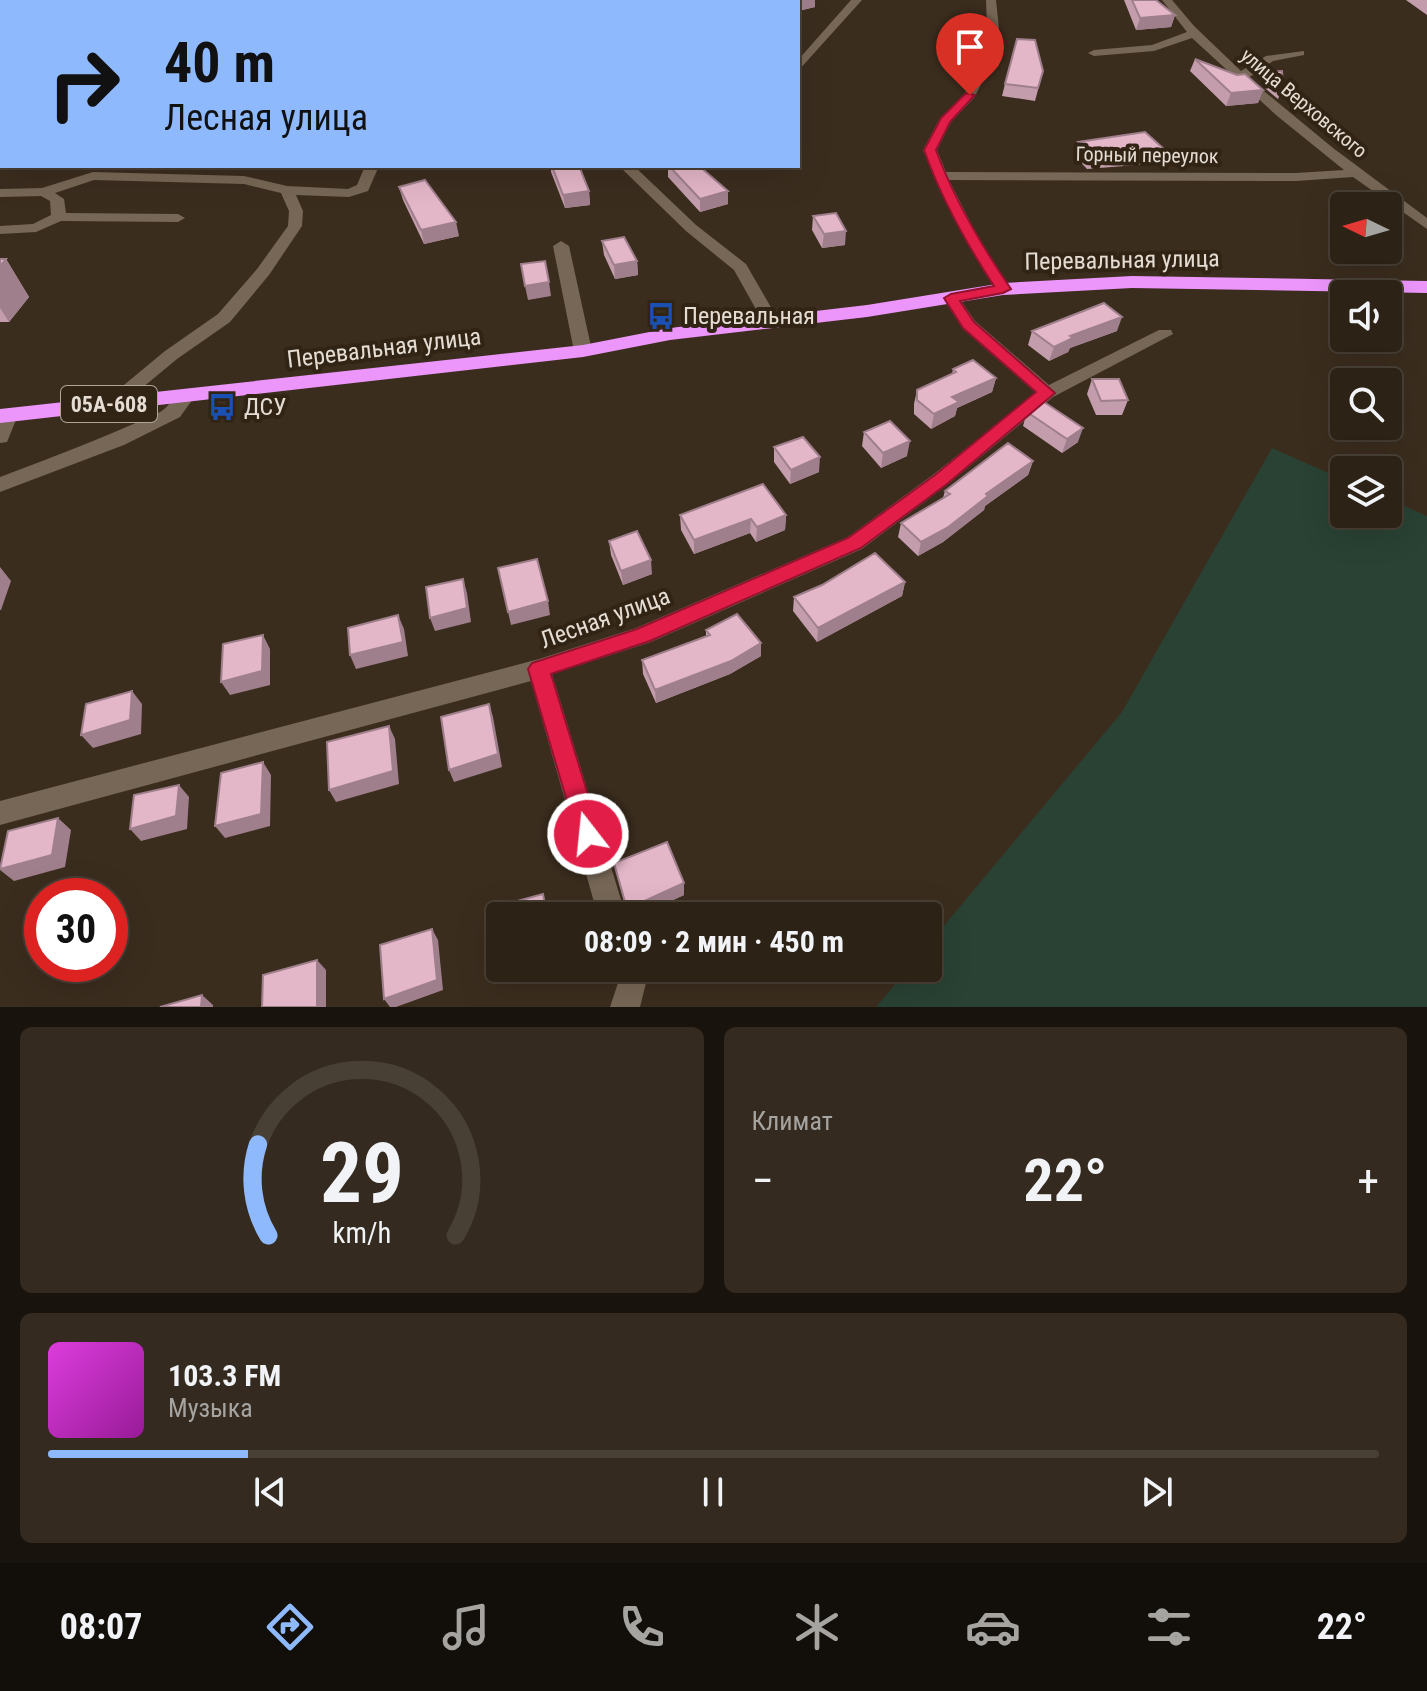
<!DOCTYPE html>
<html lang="ru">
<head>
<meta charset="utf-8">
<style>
  :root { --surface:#2c2216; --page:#342a1f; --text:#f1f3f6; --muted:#a6a4a1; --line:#483f35; --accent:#8eb9fd }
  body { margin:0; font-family:"Roboto Condensed",sans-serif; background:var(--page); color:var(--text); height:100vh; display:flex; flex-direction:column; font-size:30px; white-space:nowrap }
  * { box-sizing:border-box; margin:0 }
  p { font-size:26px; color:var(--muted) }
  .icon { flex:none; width:44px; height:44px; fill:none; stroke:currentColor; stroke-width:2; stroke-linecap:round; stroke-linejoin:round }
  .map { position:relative; height:1007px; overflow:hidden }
  .sheet { display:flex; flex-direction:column; gap:20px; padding:20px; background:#18130c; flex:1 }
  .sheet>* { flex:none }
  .hud { position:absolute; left:0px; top:0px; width:800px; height:168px; box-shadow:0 8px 32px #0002,0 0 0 2px var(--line); background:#8eb9fd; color:#111; overflow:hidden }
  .needle { width:52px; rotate:275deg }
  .fabs { position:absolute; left:1330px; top:192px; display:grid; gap:16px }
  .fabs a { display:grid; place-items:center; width:72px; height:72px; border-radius:8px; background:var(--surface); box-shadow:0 8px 32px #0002,0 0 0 2px var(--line); font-size:40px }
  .speed { position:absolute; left:24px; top:878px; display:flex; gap:16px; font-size:40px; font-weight:700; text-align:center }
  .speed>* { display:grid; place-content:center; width:104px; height:104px; border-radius:50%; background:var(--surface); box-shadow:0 8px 32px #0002,0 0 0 2px var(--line); line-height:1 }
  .speed .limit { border:12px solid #d22; background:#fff; color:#111 }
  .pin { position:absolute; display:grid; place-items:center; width:68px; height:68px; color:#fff; margin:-82px -34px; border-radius:50% 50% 50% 0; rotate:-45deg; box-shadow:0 0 8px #0007 }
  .pin .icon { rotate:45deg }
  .me { position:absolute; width:88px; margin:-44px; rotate:344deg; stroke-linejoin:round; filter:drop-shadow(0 0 6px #0008) }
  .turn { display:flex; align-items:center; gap:28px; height:168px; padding:0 32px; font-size:36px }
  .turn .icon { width:104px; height:104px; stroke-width:2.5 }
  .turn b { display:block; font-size:56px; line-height:68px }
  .big { font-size:60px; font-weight:700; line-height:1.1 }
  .sheet .tile { flex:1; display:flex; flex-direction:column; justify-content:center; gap:12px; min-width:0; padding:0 28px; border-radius:12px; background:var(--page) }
  .sheet .dial { align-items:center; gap:0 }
  .dial svg { height:208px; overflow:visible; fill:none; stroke:var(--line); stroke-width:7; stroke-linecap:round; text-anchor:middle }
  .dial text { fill:var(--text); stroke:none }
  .song { display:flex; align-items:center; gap:24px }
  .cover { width:96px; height:96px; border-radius:12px; background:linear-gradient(135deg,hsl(300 70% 55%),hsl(300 70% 35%)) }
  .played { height:8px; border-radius:4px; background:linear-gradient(90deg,var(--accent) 15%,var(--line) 15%) }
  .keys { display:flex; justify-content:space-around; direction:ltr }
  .heat { display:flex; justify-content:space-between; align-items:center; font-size:44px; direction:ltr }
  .sheet .tiles { flex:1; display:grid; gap:20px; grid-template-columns:1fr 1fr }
  .tile:last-child { grid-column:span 2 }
  .trip { position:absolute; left:486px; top:902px; width:456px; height:80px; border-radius:8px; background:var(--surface); box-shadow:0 8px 32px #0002,0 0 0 2px var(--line); font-weight:700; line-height:80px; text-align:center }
  .dock { display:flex; height:128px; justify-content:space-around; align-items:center; background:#120e09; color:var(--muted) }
  .dock .icon { width:56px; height:56px }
  .dock .current { color:var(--accent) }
  .dock b { font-size:36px; color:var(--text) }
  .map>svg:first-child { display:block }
</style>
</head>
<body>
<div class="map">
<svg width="1427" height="1007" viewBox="0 0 1427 1007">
  <rect width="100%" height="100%" fill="#3b2d1e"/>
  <path fill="#294234" d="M1272 448 1344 480V514H1388V499L1427 516V1007H876L909 968H928V945L1122 712Z"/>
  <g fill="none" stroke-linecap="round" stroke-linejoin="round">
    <path fill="#776756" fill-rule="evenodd" d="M650 0H661L662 2H651Z
      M851 0H862L798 71V60Z
      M986 0H996L999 29 990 67 974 98 951 122 937 150 946 172 1296 173 1344 170 1276 115 1192 38 1154 51 1094 56 1088 53 1094 50 1152 45 1187 32 1162 0H1172L1194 26 1241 71 1266 56 1304 51V55L1273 61 1248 78 1333 148 1427 218V229L1353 177 1296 181 949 180 979 239 1011 289 1003 294 997 292 955 221 923 150 939 120 965 93 978 67 987 29Z
      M0 112H2V120H0Z
      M365 166H379L368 191 349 197 296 195 303 211 302 226 269 275 230 322 177 359 119 407H107L104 403 107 399 165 351 218 314 257 269 288 226 289 211 281 193 244 184 94 180 55 193 64 199 66 213 178 214 185 218 178 222 61 221 36 232 0 234V226L33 224 51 215 50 201 41 196 0 197V189L42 188 93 172 244 176 287 186 348 189 357 185Z
      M619 166H634L696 225 746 264 780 323 778 327H766L734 270 686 231Z
      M561 241 569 246 592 351 583 356 574 351 553 246Z
      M951 293 957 295 975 321 1049 385 1159 330H1171L1173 334 1053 397 948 484 862 549 651 642 552 674 626 916H598L531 681 0 825V801L539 659 636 628 848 537 934 474 1036 393 963 329 943 298Z
      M186 390 195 396 180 417 124 445 0 492V477C53 457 106 437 158 413 170 408 174 393 186 390Z
      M9 409 18 415 7 442 0 443V415Z
      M613 968H641L646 983 640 1007H610L618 983Z"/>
    <path fill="#ec96fc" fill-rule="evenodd" d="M1132 276 1427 281V293L1132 288 1003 295 867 317 670 340 583 357 0 423V409L583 345 670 328 867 305 1003 283Z"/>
  </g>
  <path fill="#c39dac" d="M694 0H815V7L798 11V2H697Z
    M1124 0H1156L1175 15 1171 27 1136 30Z
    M1406 0H1427V15Z
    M1195 59 1263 90 1258 103 1226 106 1190 71Z
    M1043 71 1035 101 1002 96 1005 84Z
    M1266 72 1283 86 1278 99 1261 85Z
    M1078 142 1165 150 1161 163 1087 169 1074 155Z
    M551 166H579L589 191 590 205 565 208 551 172Z
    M668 166H699L728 191V204L700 212 668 177Z
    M399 187 459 236 424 244 403 200Z
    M813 216 845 245 822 248 812 230Z
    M602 241 637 261 638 275 615 279 604 255Z
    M0 259H6L29 297 9 322H0Z
    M1032 331H1117L1070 348 1068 352 1049 361 1028 345Z
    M953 369 996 378 992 392 957 408 955 416 931 429 914 414V404L917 390 952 374Z
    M1092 379 1128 400 1122 415H1096L1087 394Z
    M1027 412 1078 442 1062 453 1023 426Z
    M864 432 907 456 881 468 862 446Z
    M774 447 819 472 790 484 774 462Z
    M1033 461 1028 475 985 506 984 510 943 542 918 556 898 537 901 523 943 498 945 491Z
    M680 515H786L785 530 756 542 750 533 694 554 681 530Z
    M609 541 652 574 623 585 611 555Z
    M905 582 902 596 817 642 793 611 794 597Z
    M706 630 761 643V656L730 674 656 703 643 674 642 660 706 636Z
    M614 863 684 883V895L638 916H628Z"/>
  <path fill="#9f7f8c" d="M794 0H815V7L798 11V2H785Z
    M1175 15 1171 27 1136 30 1140 18Z
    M1263 90 1258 103 1226 106 1231 93Z
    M589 191 590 205 565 208 563 195Z
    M728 191V204L700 212V199Z
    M456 222 459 236 424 244 421 230Z
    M846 231 845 245 822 248 824 234Z
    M6 259 29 297 9 322 0 308V266Z
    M637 261 638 275 615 279 614 265Z
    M549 282 551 296 528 300 525 286Z
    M1122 317 1117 331 1070 348 1068 352 1049 361 1054 347 1070 336Z
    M996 378 992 392 957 408 955 416 931 429 934 414 952 397Z
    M1083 428 1078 442 1062 453 1067 439Z
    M910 441 907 456 881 468 883 453Z
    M820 457 819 472 790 484 791 470Z
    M1033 461 1028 475 985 506 984 510 943 542 918 556 921 542Z
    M786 515 785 530 756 542 757 527Z
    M751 519 750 533 694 554V540Z
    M651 560 652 574 623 585 621 571Z
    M0 567 11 581 1 610H0Z
    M463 579 467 593 471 622 435 631 430 618Z
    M905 582 902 596 817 642 818 628Z
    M548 601 550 615 511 625 508 612Z
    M398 615 404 629 408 656 356 669 350 655Z
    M263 635 270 649V685L230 695 221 682Z
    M761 643V656L730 674 656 703 655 690Z
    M132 691 142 704 141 734 93 748 81 735Z
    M489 704 493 717 502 767 454 782 449 770Z
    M389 726 395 739 399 784 336 802 329 790Z
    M263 762 271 775 270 826 225 838 215 826Z
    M179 785 189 797 187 829 141 841 130 829Z
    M58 818 71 830 65 867 14 881 0 870Z
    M684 883V895L638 916H629L627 909Z
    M432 929 438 940 443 990 396 1007H390L384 999Z
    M317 960 326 970V1007H317Z
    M500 967V968H536L502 978 497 968Z
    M202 995 213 1005V1007H201Z"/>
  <path fill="#e3b6c8" stroke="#9f7f8c" stroke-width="2" d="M529 0H575L578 2H519Z
    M710 0H794L785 2H711Z
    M1132 0H1156L1175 15 1140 18Z
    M1017 39 1035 40 1043 71 1038 88 1005 84Z
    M1195 59 1237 75 1245 74 1263 90 1231 93Z
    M1282 71 1283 86 1266 72Z
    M1145 132 1165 150 1091 156 1078 142Z
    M552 166H579L589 191 563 195Z
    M669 166H699L728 191 700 199Z
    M425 180 456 222 421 230 399 187Z
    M836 213 846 231 824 234 813 216Z
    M624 237 637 261 614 265 602 241Z
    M0 259H6L0 266Z
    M545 261 549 282 525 286 521 264Z
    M1104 303 1122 317 1070 336 1073 338 1054 347 1032 331Z
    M973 360 996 378 952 397 959 402 934 414 917 400V390L956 372 953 369Z
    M1092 379H1119L1128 400 1101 401Z
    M1041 400 1083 428 1067 439 1027 412Z
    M890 421 910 441 883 453 864 432Z
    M803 437 820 457 791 470 774 447Z
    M1008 443 1033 461 986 494 988 496 947 528 921 542 901 523 950 494 945 491Z
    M763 484 786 515 757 527 751 519 694 540 680 515Z
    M637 531 651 560 621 571 609 541Z
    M875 553 905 582 818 628 794 597 822 585Z
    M537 559 548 601 508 612 498 568Z
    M463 579 467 608 430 618 426 587Z
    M737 614 761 643 731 661 655 690 642 660 710 635 706 630Z
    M398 615 403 642 350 655 348 628Z
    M263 635 262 671 221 682 223 644Z
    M132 691 130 720 81 735 86 704Z
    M489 704 498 754 449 770 441 717Z
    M389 726 393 771 329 790 327 742Z
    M263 762 261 814 215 826 221 773Z
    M179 785 176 816 130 829 134 795Z
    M58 818 52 855 0 869 8 831Z
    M667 842 684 883 627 909 614 863Z
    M543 894 547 916H500V967L497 968 491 908Z
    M432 929 437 980 384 999 380 945Z
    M317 960V1007H262L263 975Z
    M202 995 201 1007H160Z"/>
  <path fill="#e11d48" stroke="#92132f" stroke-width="2" d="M966 93 975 95 950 122 936 150C954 199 981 245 1011 289L1003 293 960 301 974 322 1055 393 947 484 861 548 650 641 551 674 600 834 596 842 588 845 579 842 528 669 532 663 637 629 848 538 935 475 1036 392 963 328 944 298 951 294 994 286C966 243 941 198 924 150L941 118Z"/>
  <defs>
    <g id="bus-bare" transform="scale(2.16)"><path d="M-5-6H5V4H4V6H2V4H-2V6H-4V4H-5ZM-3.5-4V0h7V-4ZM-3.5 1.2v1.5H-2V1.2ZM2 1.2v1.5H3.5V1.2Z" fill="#1a4fb4" stroke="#312415" stroke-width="2.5" paint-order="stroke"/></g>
  </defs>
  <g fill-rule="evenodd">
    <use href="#bus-bare" x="661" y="316"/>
    <use href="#bus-bare" x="222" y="407"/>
  </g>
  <g text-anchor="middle" stroke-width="8" stroke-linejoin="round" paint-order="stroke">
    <g font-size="20" fill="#e5ddd3" stroke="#312415">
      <text transform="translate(1304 103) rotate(40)" y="7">улица Верховского</text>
      <text transform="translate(1147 155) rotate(1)" y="7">Горный переулок</text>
    </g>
    <rect fill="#312415" stroke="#afa69a" stroke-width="2" x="61" y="386" width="96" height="36" rx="6"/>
    <g font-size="22" font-weight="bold" fill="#e5ddd3">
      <text x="109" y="412">05А-608</text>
    </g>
    <g font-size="24" fill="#e5ddd3" stroke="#312415">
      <text transform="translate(1122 260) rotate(-1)" y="8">Перевальная улица</text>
      <text transform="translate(384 348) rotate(-7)" y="8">Перевальная улица</text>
      <text transform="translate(605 618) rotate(-20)" y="8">Лесная улица</text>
    </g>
    <g font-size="24" fill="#e5ddd3" stroke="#312415" text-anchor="start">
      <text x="683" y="324">Перевальная</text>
      <text x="244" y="415">ДСУ</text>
    </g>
  </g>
</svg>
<div class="fabs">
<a><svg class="needle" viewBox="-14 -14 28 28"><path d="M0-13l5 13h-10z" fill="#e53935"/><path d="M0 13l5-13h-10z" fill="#a6a4a1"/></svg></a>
<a><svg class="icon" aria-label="sound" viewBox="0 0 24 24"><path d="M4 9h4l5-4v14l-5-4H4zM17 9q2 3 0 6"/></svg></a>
<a><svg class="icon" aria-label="search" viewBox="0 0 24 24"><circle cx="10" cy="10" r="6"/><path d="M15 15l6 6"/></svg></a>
<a><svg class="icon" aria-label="layers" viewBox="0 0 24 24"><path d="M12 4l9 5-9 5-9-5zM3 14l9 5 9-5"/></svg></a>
</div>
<div class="speed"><div class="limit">30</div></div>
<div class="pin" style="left:970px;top:95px;background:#d93025"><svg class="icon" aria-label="arrive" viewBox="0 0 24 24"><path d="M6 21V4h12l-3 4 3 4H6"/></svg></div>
<svg class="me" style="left:588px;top:834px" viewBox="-20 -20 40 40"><circle r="17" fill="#e11d48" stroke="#fff" stroke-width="3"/><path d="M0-11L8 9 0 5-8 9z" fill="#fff"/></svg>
<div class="trip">08:09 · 2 мин · 450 m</div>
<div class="hud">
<div class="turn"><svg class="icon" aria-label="right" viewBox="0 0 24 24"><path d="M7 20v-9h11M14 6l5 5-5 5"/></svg><div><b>40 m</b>Лесная улица</div></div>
</div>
</div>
<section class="sheet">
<div class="tiles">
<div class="tile dial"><svg viewBox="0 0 100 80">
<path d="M14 69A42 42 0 1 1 86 69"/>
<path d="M14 69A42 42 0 0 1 10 34" stroke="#8eb9fd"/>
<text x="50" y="56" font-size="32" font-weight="700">29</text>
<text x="50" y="72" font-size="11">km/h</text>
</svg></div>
<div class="tile"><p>Климат</p>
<div class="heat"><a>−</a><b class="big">22°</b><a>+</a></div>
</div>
<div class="tile">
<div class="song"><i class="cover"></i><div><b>103.3 FM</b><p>Музыка</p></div></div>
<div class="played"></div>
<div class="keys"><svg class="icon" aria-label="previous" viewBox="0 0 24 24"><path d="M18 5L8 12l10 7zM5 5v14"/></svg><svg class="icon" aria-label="pause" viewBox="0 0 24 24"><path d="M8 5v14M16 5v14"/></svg><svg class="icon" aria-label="next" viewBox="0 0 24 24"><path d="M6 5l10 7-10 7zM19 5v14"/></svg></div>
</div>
</div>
</section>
<nav class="dock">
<b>08:07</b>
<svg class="icon current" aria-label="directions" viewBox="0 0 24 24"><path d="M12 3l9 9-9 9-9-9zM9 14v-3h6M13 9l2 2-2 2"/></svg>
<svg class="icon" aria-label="music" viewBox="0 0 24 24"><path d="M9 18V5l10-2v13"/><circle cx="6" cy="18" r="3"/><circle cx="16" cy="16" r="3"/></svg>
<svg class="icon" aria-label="phone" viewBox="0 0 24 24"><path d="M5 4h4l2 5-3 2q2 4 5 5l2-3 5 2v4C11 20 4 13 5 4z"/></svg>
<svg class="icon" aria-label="climate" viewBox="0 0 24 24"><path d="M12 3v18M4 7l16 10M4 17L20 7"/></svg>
<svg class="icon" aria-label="car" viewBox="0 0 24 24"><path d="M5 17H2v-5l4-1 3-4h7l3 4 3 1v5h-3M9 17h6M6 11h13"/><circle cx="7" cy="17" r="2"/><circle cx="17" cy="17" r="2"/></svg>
<svg class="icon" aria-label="filters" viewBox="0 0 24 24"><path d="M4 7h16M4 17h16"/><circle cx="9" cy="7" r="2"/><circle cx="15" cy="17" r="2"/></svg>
<b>22°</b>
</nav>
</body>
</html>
